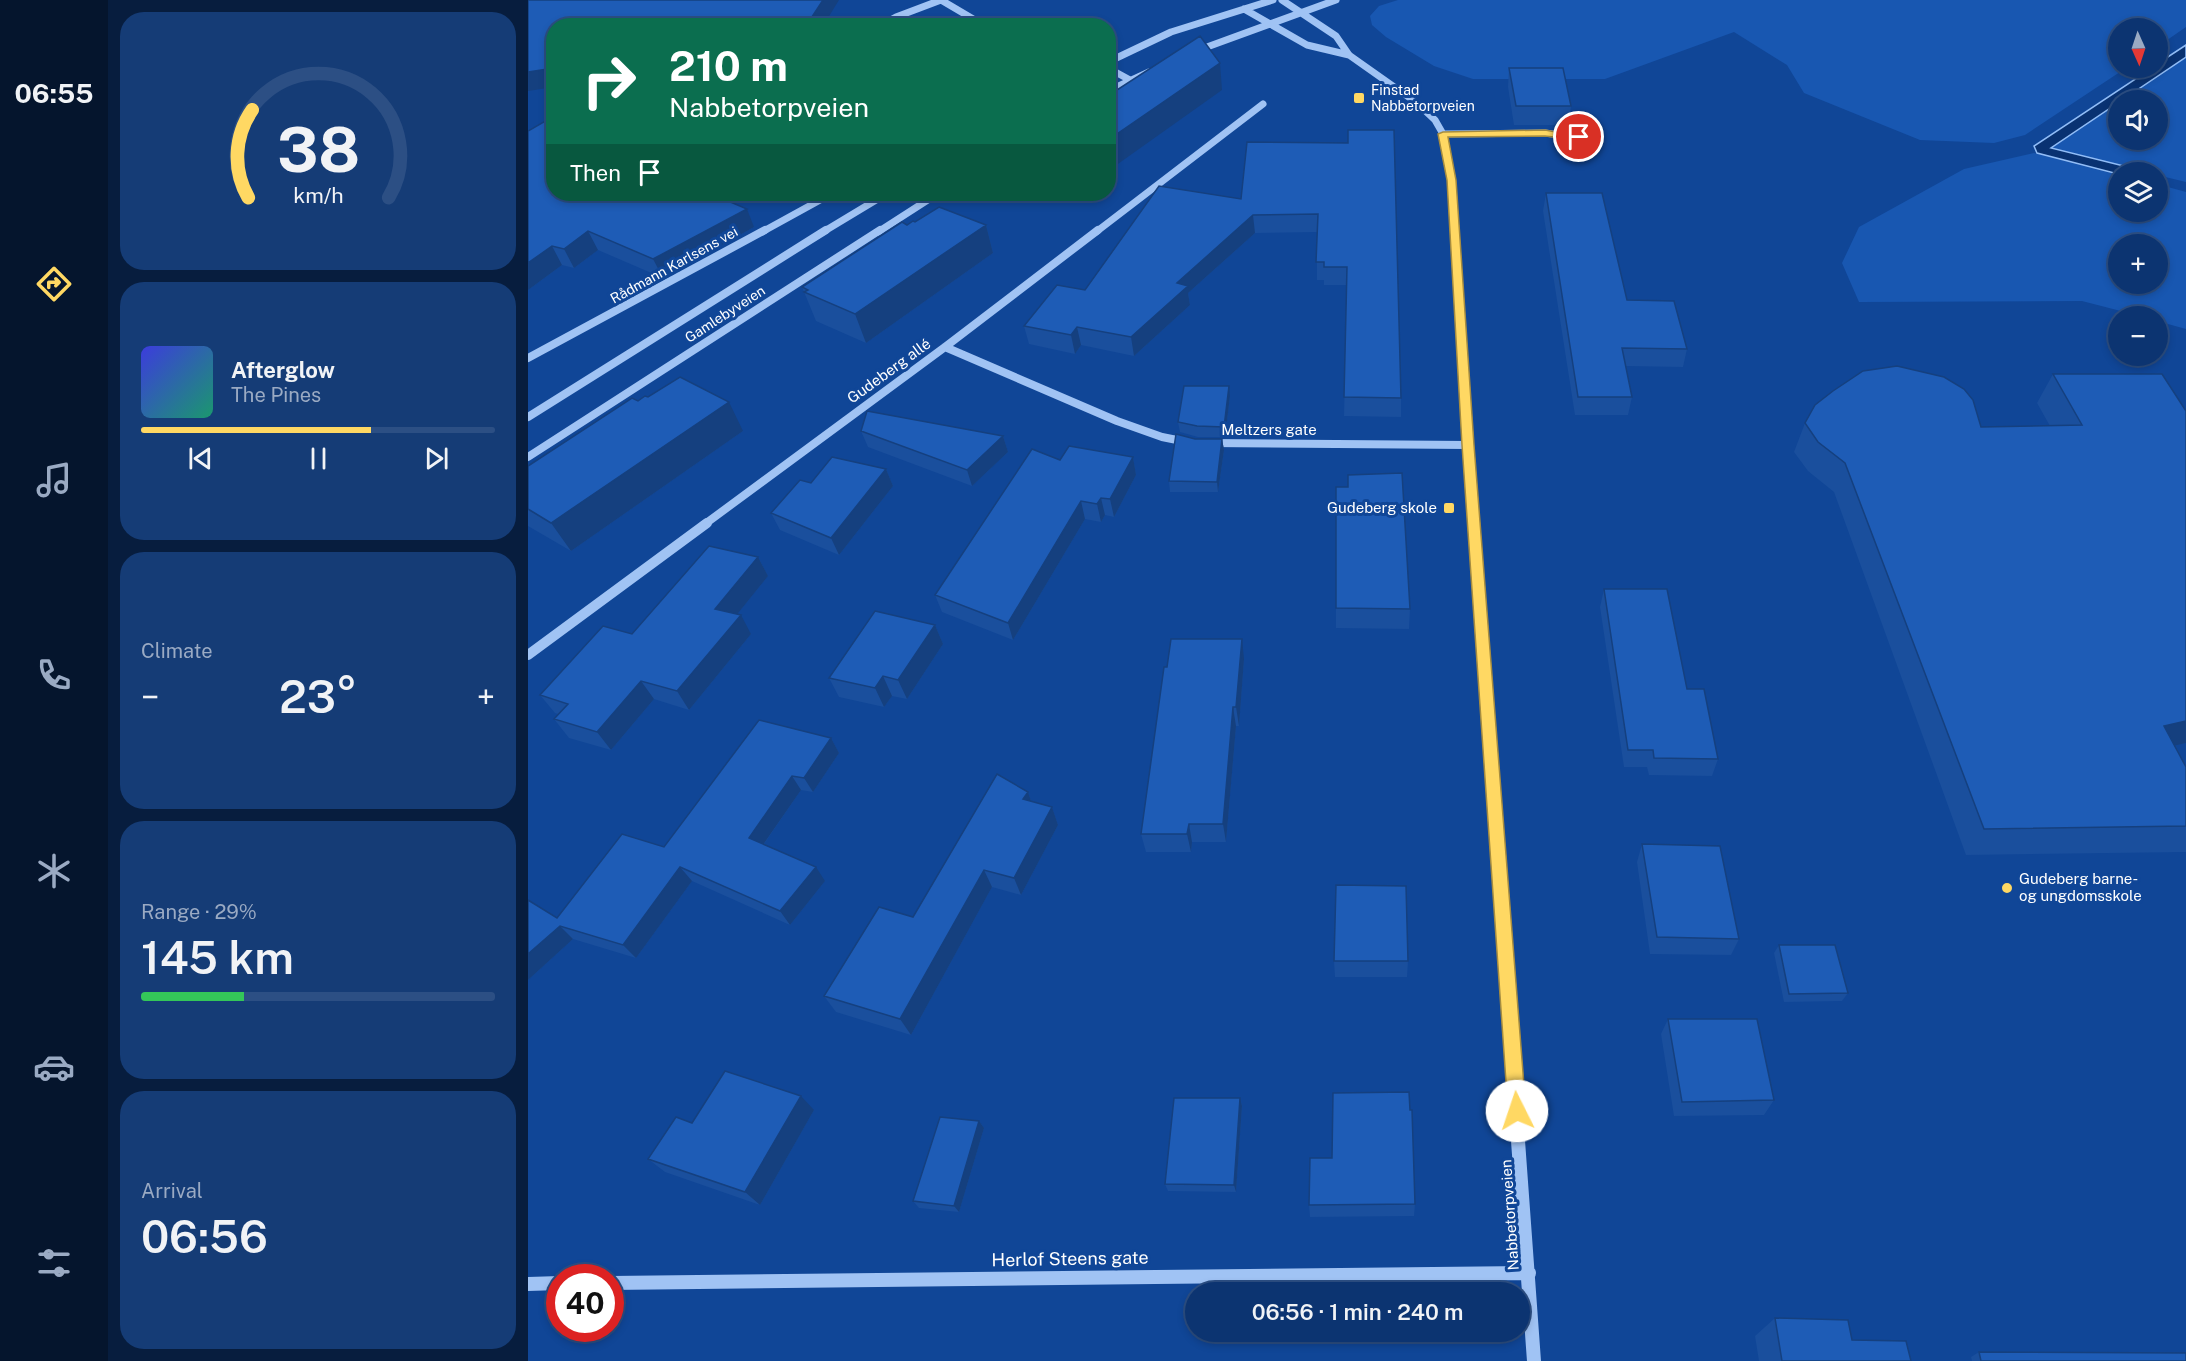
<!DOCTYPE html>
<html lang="en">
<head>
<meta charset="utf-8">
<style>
  :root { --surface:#0c3471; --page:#153c76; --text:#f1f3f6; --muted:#9aaac3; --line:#2c4f84; --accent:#ffd863 }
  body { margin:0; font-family:"Public Sans",sans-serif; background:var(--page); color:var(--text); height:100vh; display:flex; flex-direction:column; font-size:22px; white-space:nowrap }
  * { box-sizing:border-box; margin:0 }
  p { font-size:20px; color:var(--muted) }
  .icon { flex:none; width:33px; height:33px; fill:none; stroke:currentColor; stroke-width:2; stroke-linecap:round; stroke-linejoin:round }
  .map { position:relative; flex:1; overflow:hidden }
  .sheet { display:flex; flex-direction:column; gap:12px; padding:12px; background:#071d3e; width:420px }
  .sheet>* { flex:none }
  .guide { position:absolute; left:18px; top:18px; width:570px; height:183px; border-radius:24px; box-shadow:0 3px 9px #0003,0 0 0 2px var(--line); background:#0b6e4f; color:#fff; overflow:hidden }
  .needle { width:39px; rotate:177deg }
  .fabs { position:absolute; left:1580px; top:18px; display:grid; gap:12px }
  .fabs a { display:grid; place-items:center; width:60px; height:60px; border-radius:50%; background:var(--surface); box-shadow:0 3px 9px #0003,0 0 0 2px var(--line); font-size:30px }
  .speed { position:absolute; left:18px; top:1264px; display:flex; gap:12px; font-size:30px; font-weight:700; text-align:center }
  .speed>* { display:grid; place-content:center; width:78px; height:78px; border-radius:50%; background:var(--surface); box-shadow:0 3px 9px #0003,0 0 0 2px var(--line); line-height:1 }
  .speed .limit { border:9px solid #d22; background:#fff; color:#111 }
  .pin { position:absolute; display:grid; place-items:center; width:51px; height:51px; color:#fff; margin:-26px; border:3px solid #fff; border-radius:50%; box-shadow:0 2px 6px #0007 }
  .me { position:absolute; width:66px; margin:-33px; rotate:356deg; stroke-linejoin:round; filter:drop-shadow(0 0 4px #0008) }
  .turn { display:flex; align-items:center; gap:21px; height:126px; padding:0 24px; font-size:27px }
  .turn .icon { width:78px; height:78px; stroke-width:2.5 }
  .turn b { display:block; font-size:42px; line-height:51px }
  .then { display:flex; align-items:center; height:57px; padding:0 24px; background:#0003; gap:12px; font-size:22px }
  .big { font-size:45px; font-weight:600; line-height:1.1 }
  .sheet .card { flex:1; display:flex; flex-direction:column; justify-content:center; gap:9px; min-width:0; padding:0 21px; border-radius:24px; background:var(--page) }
  .sheet .dial { align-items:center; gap:0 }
  .dial svg { height:156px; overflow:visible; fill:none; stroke:var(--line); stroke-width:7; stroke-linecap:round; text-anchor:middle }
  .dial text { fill:var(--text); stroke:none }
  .song { display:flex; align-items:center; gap:18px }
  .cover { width:72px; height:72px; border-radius:9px; background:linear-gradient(135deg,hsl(240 70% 55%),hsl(160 70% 35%)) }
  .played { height:6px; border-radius:3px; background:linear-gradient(90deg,var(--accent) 65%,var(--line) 65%) }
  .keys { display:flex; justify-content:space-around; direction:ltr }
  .heat { display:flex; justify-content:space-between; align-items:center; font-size:33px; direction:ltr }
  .charge { height:9px; border-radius:4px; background:linear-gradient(90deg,#34c759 29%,var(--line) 0) }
  .trip { position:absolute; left:657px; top:1282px; width:345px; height:60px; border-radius:30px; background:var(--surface); box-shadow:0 3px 9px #0003,0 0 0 2px var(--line); font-weight:600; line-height:60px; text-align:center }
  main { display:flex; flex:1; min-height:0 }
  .tab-bar { display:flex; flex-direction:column; width:108px; justify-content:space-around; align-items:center; background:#05152d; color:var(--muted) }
  .tab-bar .icon { width:42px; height:42px }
  .tab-bar .selected { color:var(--accent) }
  .tab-bar b { font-size:27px; color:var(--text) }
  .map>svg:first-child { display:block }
</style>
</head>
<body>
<main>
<nav class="tab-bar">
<b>06:55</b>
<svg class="icon selected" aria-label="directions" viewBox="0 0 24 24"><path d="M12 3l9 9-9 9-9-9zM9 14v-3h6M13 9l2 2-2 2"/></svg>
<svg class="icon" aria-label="music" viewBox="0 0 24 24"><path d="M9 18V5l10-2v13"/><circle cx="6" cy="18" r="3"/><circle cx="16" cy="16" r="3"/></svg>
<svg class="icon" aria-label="phone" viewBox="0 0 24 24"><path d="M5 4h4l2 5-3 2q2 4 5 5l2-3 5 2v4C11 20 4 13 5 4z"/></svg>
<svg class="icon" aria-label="climate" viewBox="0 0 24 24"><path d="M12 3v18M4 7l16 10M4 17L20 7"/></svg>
<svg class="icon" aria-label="car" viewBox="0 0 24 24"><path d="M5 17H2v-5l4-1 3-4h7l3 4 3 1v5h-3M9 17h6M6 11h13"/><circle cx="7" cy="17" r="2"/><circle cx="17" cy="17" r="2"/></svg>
<svg class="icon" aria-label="filters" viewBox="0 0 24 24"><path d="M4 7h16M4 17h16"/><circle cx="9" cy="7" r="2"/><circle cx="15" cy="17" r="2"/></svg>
</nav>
<section class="sheet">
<div class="card dial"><svg viewBox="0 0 100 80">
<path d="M14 69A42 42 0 1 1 86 69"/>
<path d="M14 69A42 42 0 0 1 16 24" stroke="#ffd863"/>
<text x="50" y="56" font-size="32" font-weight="700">38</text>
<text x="50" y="72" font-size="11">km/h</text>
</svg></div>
<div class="card">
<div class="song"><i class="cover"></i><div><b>Afterglow</b><p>The Pines</p></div></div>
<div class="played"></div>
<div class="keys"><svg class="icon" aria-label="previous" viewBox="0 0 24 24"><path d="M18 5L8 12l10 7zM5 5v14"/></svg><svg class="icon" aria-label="pause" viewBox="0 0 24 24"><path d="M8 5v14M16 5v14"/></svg><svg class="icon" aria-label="next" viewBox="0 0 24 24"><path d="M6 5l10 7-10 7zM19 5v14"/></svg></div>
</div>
<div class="card"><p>Climate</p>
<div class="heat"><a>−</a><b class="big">23°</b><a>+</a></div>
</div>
<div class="card"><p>Range · 29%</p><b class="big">145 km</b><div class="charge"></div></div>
<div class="card"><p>Arrival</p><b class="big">06:56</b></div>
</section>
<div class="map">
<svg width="1658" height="1361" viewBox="0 0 1658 1361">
  <rect width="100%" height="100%" fill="#104697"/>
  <path fill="#1857b1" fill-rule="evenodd" d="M870 0H1658V27L1629 47V28H1590V68H1598L1497 135 1466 143 1392 140 1276 93 1259 65 1206 32 1077 79H945L906 66 858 37 844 25 842 16 851 6Z
    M1658 57V182L1629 175V172H1620L1522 148 1590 103V140H1629V100H1593Z
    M1506 153 1590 175V212H1629V184L1658 192V329L1629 321V316H1612L1554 301 1331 302 1314 263 1331 227 1436 169ZM1590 244H1629V284H1590Z"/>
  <path fill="#093272" stroke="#91bdf7" stroke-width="1.5" d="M1658 45V57L1523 148 1620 172 1590 174 1509 153 1506 146 1624 68H1629V64Z"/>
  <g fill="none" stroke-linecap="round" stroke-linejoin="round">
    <path stroke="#a0c3f4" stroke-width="7" d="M413 0 457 26
      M754 0 808 36 821 55 889 103 907 120 915 134 924 180 927 232
      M716 9 779 45 821 55
      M352 26 368 17 413 0
      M668 51 808 0
      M580 62 643 32 745 0
      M580 68 602 80
      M580 91 621 72
      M915 134 1017 133 1068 140
      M234 232 303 194
      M295 232 358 194
      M350 232 409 194
      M568 232 735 104"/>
    <path stroke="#a0c3f4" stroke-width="8" d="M927 230 946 524
      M417 347 589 421 634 437 659 442
      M0 358 237 230
      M0 417 298 230
      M681 443 940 445
      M0 457 352 230
      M177 524 417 347 570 230"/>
    <path stroke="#a0c3f4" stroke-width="10" d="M946 523 972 894
      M0 655 179 523"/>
    <path stroke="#a0c3f4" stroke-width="14" d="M972 893 1006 1361
      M82 1283 1001 1273
      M0 1284 32 1283"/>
  </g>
  <path fill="#1a4f9d" d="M981 68 1043 106 1041 125H986L980 87Z
    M820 143 873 398V417L816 416 819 285H796V280H789V232L727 233 660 293 662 305 606 356 553 345 547 354 501 344 496 326 713 199Z
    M1018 193 1099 300 1159 349 1155 367 1098 366 1104 397 1100 415H1047L1015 211Z
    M26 194H210L213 199 207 204 226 227 135 278 70 250 46 268 34 265 0 290Z
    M387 222 458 225 465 253 338 343 288 321 274 287 379 225Z
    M1525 374 1658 411V743L1647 745 1658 767V852L1438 855 1306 492 1280 471 1266 452 1277 423 1453 427 1522 426 1509 403Z
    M702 396 697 437H670L652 432 650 422Z
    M110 401 215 431 43 551 0 526V466Z
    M333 431 475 436 480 452 444 486 340 447Z
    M694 439 696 450 690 492H642L641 481Z
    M605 457 608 475 586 517 577 515 573 522 557 519 485 640 414 612 407 595 532 460Z
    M358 469 365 486 311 555 252 530 243 513 283 483Z
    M230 557 240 576 209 614 223 634 161 710 126 699 83 750 41 738 26 719 30 714 27 713 12 695 104 634Z
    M1076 589 1159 689 1190 759 1184 776 1121 775 1119 767H1096L1072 607Z
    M808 608 882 609 881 629 808 628Z
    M407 625 415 644 379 699 364 696 356 707 311 697 301 678Z
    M716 659 711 726H708L698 842H664L663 852H618L613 834Z
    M303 738 311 753 285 792 273 790 236 844 297 881 262 925 164 881 108 958 45 939 0 980V900L29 918Z
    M500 792 503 801 524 807 530 825 493 895 464 887 383 1035 308 1012 296 996 385 917Z
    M1114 844 1211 939 1203 955 1122 954 1109 862Z
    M1251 945 1320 993 1314 1001 1256 1002 1246 953Z
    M806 961H880L879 977H807Z
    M1140 1019 1246 1100 1236 1115 1146 1116 1133 1034Z
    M712 1098 714 1106 708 1192 640 1191 637 1184Z
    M286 1110 232 1205 137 1172 120 1159 164 1123Z
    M451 1121 456 1128 431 1212 391 1208 385 1201Z
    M887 1204 886 1216 782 1217 781 1205Z
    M1247 1318 1324 1340 1383 1361H1231L1227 1336Z
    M1451 1352 1658 1361H1444L1443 1357Z"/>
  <path fill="#15407f" d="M295 0H311L295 26H278Z
    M692 63 694 90 580 171V140Z
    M26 68V87L0 91V72Z
    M189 194H210L213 199 194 214 186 195Z
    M219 209 226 227 135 278 125 259Z
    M725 215 727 233 660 293 662 305 606 356 603 337 649 283Z
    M458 225 465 253 338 343 327 314Z
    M60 231 70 250 46 268 36 249Z
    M24 246 34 265 0 290V263Z
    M549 327 553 345 547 354 543 335Z
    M701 386 702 396 697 437 696 427Z
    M201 402 215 431 43 551 23 523Z
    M475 436 480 452 444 486 439 470Z
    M694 439 696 450 690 492 689 482Z
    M605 457 608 475 586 517 582 499Z
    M358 469 365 486 311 555 303 538Z
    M573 498 577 515 573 522 569 504Z
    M553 501 557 519 485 640 480 623Z
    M230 557 240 576 198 628 187 609Z
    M213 615 223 634 161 710 149 691Z
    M407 625 415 644 379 699 370 680Z
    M714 639 716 659 711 726 708 707Z
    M355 676 364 696 356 707 347 688Z
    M113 681 126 699 83 750 69 732Z
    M705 707 708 726 698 842 695 824Z
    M1658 721V743L1614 753 1636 726Z
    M303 738 311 753 285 792 276 778Z
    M264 776 273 790 230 852 221 838Z
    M500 792 506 810 495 799Z
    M524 807 530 825 493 895 486 878Z
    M661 824 664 842 663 852 659 834Z
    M152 867 164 881 108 958 95 945Z
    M288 867 297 881 262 925 252 911Z
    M456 870 464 887 383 1035 372 1019Z
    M32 926 45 939 0 980V954Z
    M273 1096 286 1110 232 1205 217 1192Z
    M712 1098 714 1106 708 1192 706 1185Z
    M451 1121 456 1128 431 1212 426 1206Z"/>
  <path fill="#1e5cb6" stroke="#15407f" stroke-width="1.5" d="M0 0H295L278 26H26V68L0 72Z
    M672 36 692 63 580 140V91L589 90Z
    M981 68H1035L1043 106H988Z
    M26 116V194H189L186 195 219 209 125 259 60 231 36 249 24 246 0 263V131Z
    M820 130H866L873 398 816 397 819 267H796V262H788L790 214 725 215 649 283 660 286 603 337 549 327 543 335 496 326 529 285 557 290 631 186 713 199 719 142 820 143Z
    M1018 193H1074L1099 300 1146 301 1159 349 1094 348 1104 397H1050Z
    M411 207 458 225 327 314 276 292 280 290 274 287 374 222 379 225 385 221 387 222Z
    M1369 366 1416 377 1436 389 1445 400 1453 427 1554 425 1525 374H1634L1658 411V721L1636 726 1658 767V826L1456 829 1317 463 1290 442 1277 423 1287 405 1305 391 1335 371Z
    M152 377 201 402 23 523 0 509V466L104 398 110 401 117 396 120 397Z
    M656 386H701L696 427 669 426 650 422Z
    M339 411 475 436 439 470 333 431Z
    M648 434 667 439H694L689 482 641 481Z
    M541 446 605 457 582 499 573 498 569 504 553 501 480 623 407 595 504 449 532 460Z
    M304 457 358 469 303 538 243 513 272 480 283 483Z
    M874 473 882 609 808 608V487H820V475Z
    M181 546 230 557 187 609 213 615 149 691 113 681 69 732 26 719 40 704 12 695 75 626 104 634Z
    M1076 589H1139L1159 689H1176L1190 759 1126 758 1125 750H1100Z
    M347 611 407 625 370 680 355 676 347 688 301 678Z
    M643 639H714L708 707H705L695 824H661L659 834H613L636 667H639Z
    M231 720 303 738 276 778 264 776 221 838 288 867 252 911 152 867 95 945 32 926 0 954V900L29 918 94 834 136 847Z
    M469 774 500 792 495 799 524 807 486 878 456 870 372 1019 296 996 351 907 385 917Z
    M1114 844 1192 846 1211 939 1129 937Z
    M808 885 878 886 880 961H806Z
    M1251 945H1307L1320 993 1261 994Z
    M1140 1019H1229L1246 1100 1154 1102Z
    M197 1071 273 1096 217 1192 120 1159 148 1117 164 1123Z
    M881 1092 882 1110H884L887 1204 781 1205 782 1158H804L805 1093Z
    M646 1098H712L706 1185 637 1184Z
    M412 1117 451 1121 426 1206 385 1201Z
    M1247 1318 1320 1320 1324 1340 1378 1341 1383 1361H1254Z
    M1451 1352 1658 1353V1361H1453Z"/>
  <path fill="#ffd863" stroke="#a68c40" stroke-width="1.5" d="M1017 130 1055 137 1051 140 1017 136 920 137 928 180 946 445 998 1111 995 1117 989 1120 983 1117 980 1111 934 445 919 180 910 134 915 132Z"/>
  <g fill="#ffd863" stroke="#104697" stroke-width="2">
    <rect x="825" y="92" width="12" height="12" rx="3"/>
    <rect x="915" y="502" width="12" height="12" rx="3"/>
    <circle cx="1479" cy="888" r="6"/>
  </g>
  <g text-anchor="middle" stroke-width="6" stroke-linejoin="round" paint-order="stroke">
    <g font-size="14" fill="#fff" stroke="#104697" text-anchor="start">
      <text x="843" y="95">Finstad<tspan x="843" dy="16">Nabbetorpveien</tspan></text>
    </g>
    <g font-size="14" fill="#fff" stroke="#104697">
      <text transform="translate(146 265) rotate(-29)" y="5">Rådmann Karlsens vei</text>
      <text transform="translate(197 314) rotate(-33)" y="5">Gamlebyveien</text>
    </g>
    <g font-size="15" fill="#fff" stroke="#104697">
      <text transform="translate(361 371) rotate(-36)" y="5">Gudeberg allé</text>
      <text x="741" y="435">Meltzers gate</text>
      <text transform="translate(982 1215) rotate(-94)" y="5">Nabbetorpveien</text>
    </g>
    <g font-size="15" fill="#fff" stroke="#104697" text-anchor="end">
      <text x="909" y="513">Gudeberg skole</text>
      <text x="1491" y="884" text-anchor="start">Gudeberg barne-<tspan x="1491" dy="17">og ungdomsskole</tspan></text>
    </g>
    <g font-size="18" fill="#fff" stroke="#104697">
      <text transform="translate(542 1259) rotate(-1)" y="6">Herlof Steens gate</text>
    </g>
  </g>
</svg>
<div class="fabs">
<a><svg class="needle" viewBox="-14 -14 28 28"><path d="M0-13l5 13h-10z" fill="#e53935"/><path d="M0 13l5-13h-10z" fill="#9aaac3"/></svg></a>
<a><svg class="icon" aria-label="sound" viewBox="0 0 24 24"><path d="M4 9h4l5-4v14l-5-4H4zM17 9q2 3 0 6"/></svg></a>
<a><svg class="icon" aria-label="layers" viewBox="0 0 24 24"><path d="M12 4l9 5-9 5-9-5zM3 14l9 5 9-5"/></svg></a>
<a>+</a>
<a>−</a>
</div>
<div class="speed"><div class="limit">40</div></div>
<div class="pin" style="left:1051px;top:137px;background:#d93025"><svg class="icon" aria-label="arrive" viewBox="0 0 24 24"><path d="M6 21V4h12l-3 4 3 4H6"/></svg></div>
<svg class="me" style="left:989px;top:1111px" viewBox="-20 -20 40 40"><circle r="19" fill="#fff"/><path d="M0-13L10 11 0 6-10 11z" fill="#ffd863"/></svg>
<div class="trip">06:56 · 1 min · 240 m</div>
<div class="guide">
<div class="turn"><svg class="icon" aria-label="right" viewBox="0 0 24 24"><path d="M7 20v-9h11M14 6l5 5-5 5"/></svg><div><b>210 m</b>Nabbetorpveien</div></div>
<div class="then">Then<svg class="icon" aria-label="arrive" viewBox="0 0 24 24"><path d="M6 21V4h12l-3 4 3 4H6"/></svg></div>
</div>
</div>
</main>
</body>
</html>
